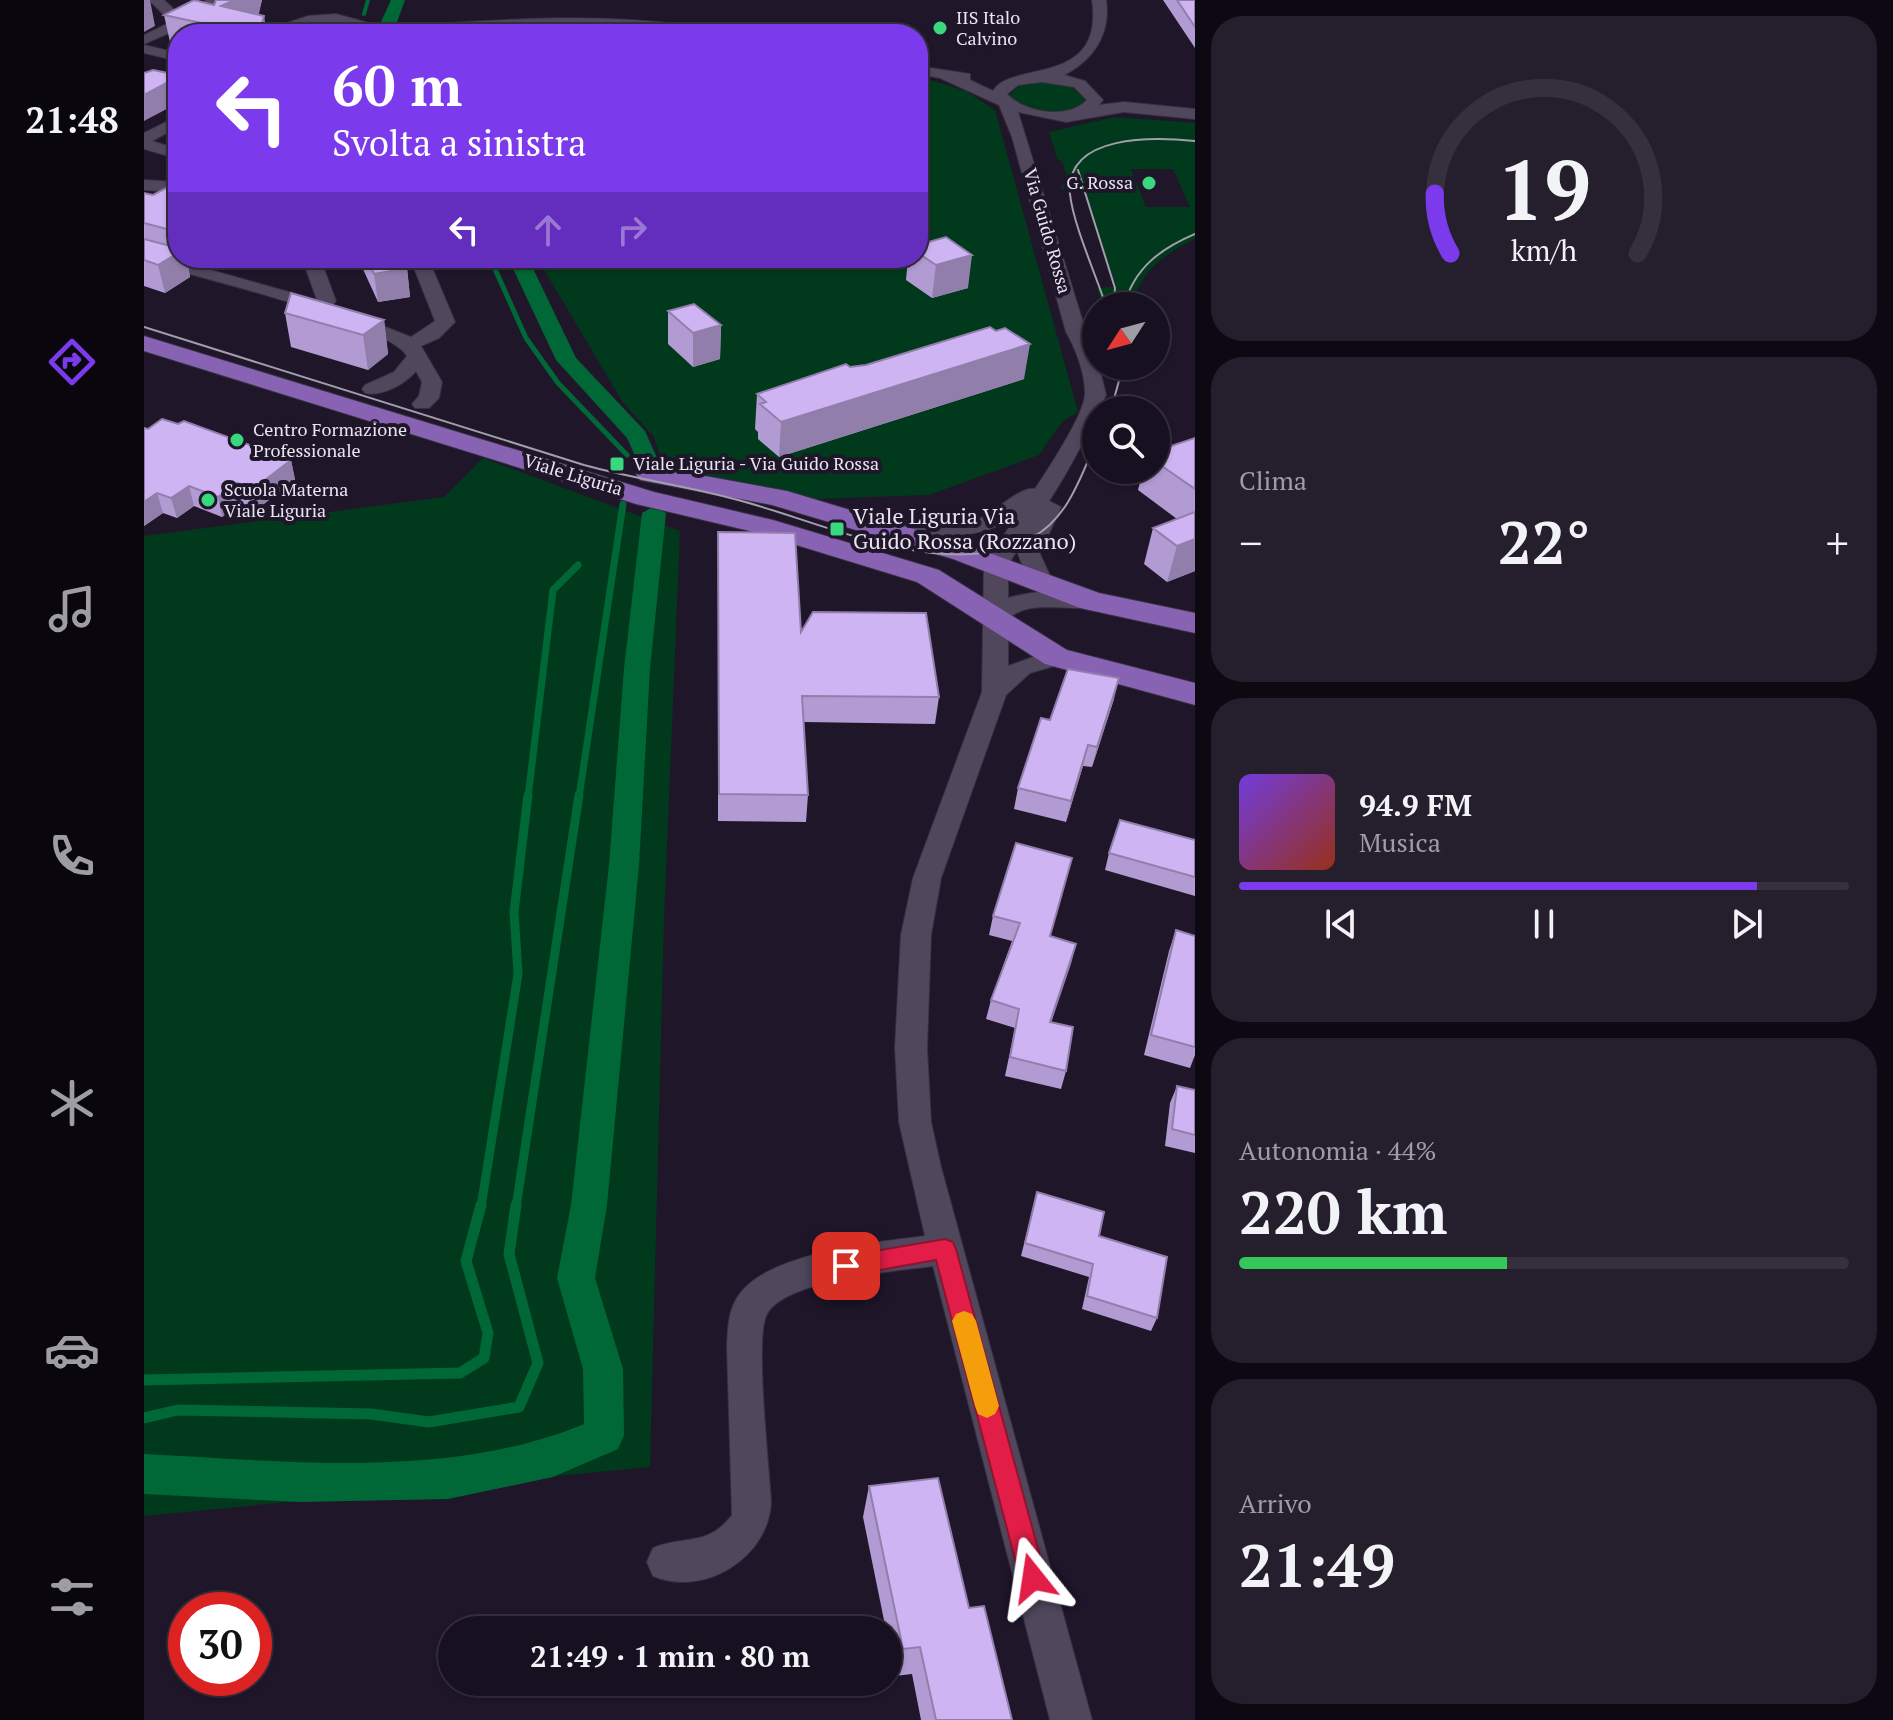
<!DOCTYPE html>
<html lang="it">
<head>
<meta charset="utf-8">
<style>
  :root { --surface:#171020; --page:#241e2d; --text:#f1f3f6; --muted:#9e9da5; --line:#36303e; --accent:#7c3aed }
  body { margin:0; font-family:"PT Serif",serif; background:var(--page); color:var(--text); height:100vh; display:flex; flex-direction:column; font-size:30px; white-space:nowrap }
  * { box-sizing:border-box; margin:0 }
  p { font-size:26px; color:var(--muted) }
  .icon { flex:none; width:44px; height:44px; fill:none; stroke:currentColor; stroke-width:2; stroke-linecap:round; stroke-linejoin:round }
  .map { position:relative; flex:1; overflow:hidden }
  .details { display:flex; flex-direction:column; gap:16px; padding:16px; background:#0d0912; width:698px }
  .details>* { flex:none }
  .top-card { position:absolute; left:24px; top:24px; width:760px; height:244px; border-radius:32px; box-shadow:0 2px 6px #0004,0 0 0 2px var(--line); background:#7c3aed; color:#fff; overflow:hidden }
  .needle { width:52px; rotate:234deg }
  .controls { position:absolute; left:938px; top:292px; display:grid; gap:16px }
  .controls a { display:grid; place-items:center; width:88px; height:88px; border-radius:50%; background:var(--surface); box-shadow:0 2px 6px #0004,0 0 0 2px var(--line); font-size:40px }
  .speed { position:absolute; left:24px; top:1592px; display:flex; gap:16px; font-size:40px; font-weight:700; text-align:center }
  .speed>* { display:grid; place-content:center; width:104px; height:104px; border-radius:50%; background:var(--surface); box-shadow:0 2px 6px #0004,0 0 0 2px var(--line); line-height:1 }
  .speed .limit { border:12px solid #d22; background:#fff; color:#111 }
  .pin { position:absolute; display:grid; place-items:center; width:68px; height:68px; color:#fff; margin:-34px; border-radius:16px; box-shadow:0 4px 12px #0006 }
  .me { position:absolute; width:88px; margin:-44px; rotate:345deg; stroke-linejoin:round; filter:drop-shadow(0 0 6px #0008) }
  .turn { display:flex; align-items:center; gap:28px; height:168px; padding:0 32px; font-size:36px }
  .turn .icon { width:104px; height:104px; stroke-width:2.5 }
  .turn b { display:block; font-size:56px; line-height:68px }
  .lanes { display:flex; align-items:center; height:76px; padding:0 32px; background:#0003; justify-content:center; gap:40px; direction:ltr }
  .lanes .off { opacity:.35 }
  .big { font-size:60px; font-weight:700; line-height:1.1 }
  .details .widget { flex:1; display:flex; flex-direction:column; justify-content:center; gap:12px; min-width:0; padding:0 28px; border-radius:32px; background:var(--page) }
  .details .dial { align-items:center; gap:0 }
  .dial svg { height:208px; overflow:visible; fill:none; stroke:var(--line); stroke-width:7; stroke-linecap:round; text-anchor:middle }
  .dial text { fill:var(--text); stroke:none }
  .song { display:flex; align-items:center; gap:24px }
  .cover { width:96px; height:96px; border-radius:12px; background:linear-gradient(135deg,hsl(260 70% 55%),hsl(10 70% 35%)) }
  .played { height:8px; border-radius:4px; background:linear-gradient(90deg,var(--accent) 85%,var(--line) 85%) }
  .keys { display:flex; justify-content:space-around; direction:ltr }
  .heat { display:flex; justify-content:space-between; align-items:center; font-size:44px; direction:ltr }
  .charge { height:12px; border-radius:6px; background:linear-gradient(90deg,#34c759 44%,var(--line) 0) }
  .trip { position:absolute; left:294px; top:1616px; width:464px; height:80px; border-radius:40px; background:var(--surface); box-shadow:0 2px 6px #0004,0 0 0 2px var(--line); font-weight:700; line-height:80px; text-align:center }
  main { display:flex; flex:1; min-height:0 }
  .menu { display:flex; flex-direction:column; width:144px; justify-content:space-around; align-items:center; background:#09060d; color:var(--muted) }
  .menu .icon { width:56px; height:56px }
  .menu .selected { color:var(--accent) }
  .menu b { font-size:36px; color:var(--text) }
  .map>svg:first-child { display:block }
</style>
</head>
<body>
<main>
<nav class="menu">
<b>21:48</b>
<svg class="icon selected" aria-label="directions" viewBox="0 0 24 24"><path d="M12 3l9 9-9 9-9-9zM9 14v-3h6M13 9l2 2-2 2"/></svg>
<svg class="icon" aria-label="music" viewBox="0 0 24 24"><path d="M9 18V5l10-2v13"/><circle cx="6" cy="18" r="3"/><circle cx="16" cy="16" r="3"/></svg>
<svg class="icon" aria-label="phone" viewBox="0 0 24 24"><path d="M5 4h4l2 5-3 2q2 4 5 5l2-3 5 2v4C11 20 4 13 5 4z"/></svg>
<svg class="icon" aria-label="climate" viewBox="0 0 24 24"><path d="M12 3v18M4 7l16 10M4 17L20 7"/></svg>
<svg class="icon" aria-label="car" viewBox="0 0 24 24"><path d="M5 17H2v-5l4-1 3-4h7l3 4 3 1v5h-3M9 17h6M6 11h13"/><circle cx="7" cy="17" r="2"/><circle cx="17" cy="17" r="2"/></svg>
<svg class="icon" aria-label="filters" viewBox="0 0 24 24"><path d="M4 7h16M4 17h16"/><circle cx="9" cy="7" r="2"/><circle cx="15" cy="17" r="2"/></svg>
</nav>
<div class="map">
<svg width="1051" height="1720" viewBox="0 0 1051 1720">
  <rect width="100%" height="100%" fill="#1f162a"/>
  <path fill="#00391b" fill-rule="evenodd" d="M774 76 822 91 851 110 934 412 919 421 895 455 785 495 667 499 519 466 510 437 478 401 393 258H774Z
    M891 81 927 86 942 100C925 125 884 108 864 97L875 84Z
    M970 117 1051 123V239C1020 254 996 271 988 306H958L953 288 972 287 940 190 917 189 922 174 919 163 913 158 905 132ZM987 169H1029L1046 207H1002Z
    M339 458 536 531 520 919 506 1467 0 1516V536L300 497Z"/>
  <g fill="none" stroke-linecap="round" stroke-linejoin="round">
    <path stroke="#006836" stroke-width="4" d="M220 14 224 0"/>
    <path stroke="#006836" stroke-width="5" d="M346 258 382 338 414 383 483 455"/>
    <path stroke="#006836" stroke-width="7" d="M384 797 409 590 434 565
      M435 797 479 504"/>
    <path stroke="#006836" stroke-width="9" d="M337 1207 374 974 370 912 384 795
      M372 1207 435 795"/>
    <path stroke="#006836" stroke-width="11" d="M0 1380 316 1373 340 1358 344 1333 322 1261 337 1205
      M0 1418 34 1410 227 1414 285 1422 375 1407 394 1363 365 1254 372 1205"/>
    <path fill="#006836" fill-rule="evenodd" d="M247 0H261L253 22 245 27 237 22Z
      M364 258H384L432 358 501 431 514 460 511 465H495L483 438 412 360Z
      M510 506 522 513 506 668 495 865 463 1205 451 1278 479 1369 480 1435 474 1449 409 1477 304 1499 156 1502 0 1494V1454C142 1461 306 1480 440 1424L439 1369 413 1278 427 1205 465 865 480 668 498 513Z"/>
    <g stroke="#36303f" stroke-width="2">
      <path id="minor" d="M5 0H20L38 17 52 11 62 0H76L62 17 0 44V35L27 22Z
        M948 0H962C967 33 950 60 920 75L941 81 959 100 955 105 980 102 1051 109V119L980 112 922 122 874 112 942 332 951 347 952 366H955L962 395C946 429 928 466 905 501L917 507 896 554 908 580 896 587 884 580 874 554 880 539 864 565V598C883 592 945 584 958 601 944 619 890 594 864 619V666L912 649 924 657 921 663 886 673 862 695 797 878 787 935 783 1048 787 1122 797 1167 948 1720H906L789 1266C753 1271 637 1280 622 1316 611 1341 625 1466 627 1501 626 1556 561 1598 509 1576L503 1562 509 1548C541 1535 564 1547 588 1515L583 1346C584 1329 584 1312 593 1298 619 1253 733 1242 781 1236L755 1122 751 1048 757 935 769 878 838 692 840 565 872 517C822 547 771 535 716 526L705 519 716 512C751 518 792 531 827 522 848 517 875 485 891 489 903 471 942 412 941 393 941 373 932 349 922 332L868 137 855 105 796 78 774 74V66L826 74V80L849 91C866 60 961 88 948 0ZM898 82 930 87 943 100C924 120 881 113 863 94L874 85Z
        M192 14 225 23 226 28C330 22 437 11 541 25 554 27 572 26 582 34L432 27 187 34 214 29C176 18 148 34 110 34L164 16Z
        M0 45 34 53V61L0 53Z
        M34 70V80L0 96V85Z
        M34 116V127L8 141 34 149V159L0 149V133Z
        M0 180 34 182V192L0 190Z
        M0 251 173 300 158 258H176L192 301 188 306 267 337 291 321 266 258H284L311 322 295 338 277 346 298 382 295 398 285 408H271L268 404 275 396 278 382 272 371C261 384 238 397 221 393L218 389 221 385 250 372 263 356C244 323 45 274 0 262Z"/>
    </g>
    <g stroke="#36303f" stroke-width="2">
      <path id="major" d="M0 336 510 492 629 520 795 570 923 650 1051 683V705L901 664 773 582 610 532 492 504 0 351Z
        M506 466 643 491 829 547 955 593 1051 613V633L936 608 809 559 628 505 496 480 492 474 496 468Z"/>
    </g>
    <use href="#minor" fill="#50475d" fill-rule="evenodd"/>
    <use href="#major" fill="#8862b3" fill-rule="evenodd"/>
    <path stroke="#a49dad" stroke-width="2" d="M934 170 971 288 970 306
      M962 306C952 275 929 224 926 194 921 133 1012 137 1051 141
      M980 306C990 268 1016 249 1051 234
      M0 327 440 465C491 479 543 486 594 500 679 522 805 585 889 537 924 518 937 476 952 442
      M967 410 979 366"/>
  </g>
  <path fill="#b29bd2" d="M72 0H118L114 15 123 34H34V44L26 42 20 15 70 5Z
    M1019 0H1051V48Z
    M34 182V258H78L65 266 43 260 46 277 21 293 0 286V193L9 195Z
    M774 245 824 288 788 298 762 280 764 258H774Z
    M199 258H258L263 268 266 297 234 302 218 267 204 269Z
    M524 311 577 325 576 359 549 367 524 344Z
    M141 313 240 320 244 354 224 370 147 347Z
    M706 367 880 379 635 457 614 439V432L611 429 613 394Z
    M4 429 147 460 151 480 112 510 97 503 78 517 50 506 33 518 19 513 0 526Z
    M1051 438V571L1023 582 1000 564 1009 528 1033 519 994 490 999 470H1012V451Z
    M574 532 657 632 795 697 791 724 660 722 664 795 662 822 574 821Z
    M970 699 948 767 939 766 922 822 870 809 874 788 906 720Z
    M1051 840V896L961 870 965 853Z
    M872 843 906 936 932 944 907 1022 922 1071 917 1089 861 1076 871 1028 842 1019 847 1000 868 941 845 935 849 916Z
    M1032 930 1051 936V1055L1046 1068 1000 1055 1025 951Z
    M1033 1086 1051 1090V1153L1021 1146 1026 1103Z
    M893 1192 955 1236 1013 1318 1007 1331 938 1309 945 1277 877 1256Z
    M725 1486 825 1608 868 1720H777L768 1674 751 1676 744 1640V1630H742L719 1517Z"/>
  <path fill="#917eab" d="M0 0H6L11 26 0 32Z
    M90 0H118L114 18 77 6Z
    M120 16 123 34H115Z
    M34 77V103L0 121V95Z
    M34 253V258H42L46 277 21 293 14 265Z
    M828 255 824 288 788 298 792 265Z
    M63 258H78L65 266Z
    M202 258H217L218 267 204 269Z
    M263 268 266 297 234 302 230 274Z
    M240 320 244 354 224 370 219 335Z
    M577 325 576 359 549 367V333Z
    M886 344 880 379 635 457 637 422Z
    M147 460 151 480 112 510 108 490Z
    M93 483 97 503 78 517 74 497Z
    M45 486 50 506 33 518 27 498Z
    M13 493 19 513 0 526V502Z
    M1051 539V571L1023 582 1033 546Z
    M975 678 970 699 948 767 953 747Z
    M944 745 939 766 922 822 927 801Z
    M932 944 927 964 901 1041 906 1022Z"/>
  <path fill="#cfb4f4" stroke="#917eab" stroke-width="2" d="M50 0 70 5 72 0H90L77 6 120 16 115 34H109L20 15Z
    M1033 0H1051V27Z
    M9 70 34 75V77L0 95V73Z
    M34 182V232L0 223V193L9 195Z
    M802 237 828 255 792 265 774 253V245Z
    M0 239 34 248V253L14 265 0 260Z
    M223 258H258L263 268 230 274Z
    M147 293 240 320 219 335 141 313Z
    M550 304 577 325 549 333 524 311Z
    M846 327 852 331 861 328 886 344 637 422 616 404 622 402 613 394 702 364 706 367 722 365Z
    M18 419 34 424 40 421 147 460 108 490 93 483 74 497 45 486 27 498 13 493 0 502V428L4 429Z
    M1051 438V489L1012 462V451Z
    M1051 512V539L1033 546 1009 528Z
    M574 532 651 533 657 632 669 612 782 613 795 697 658 696 664 795 575 794Z
    M924 669 975 678 953 747 944 745 927 801 874 788 897 718 906 720Z
    M976 820 1051 840V877L965 853Z
    M872 843 928 858 906 936 932 944 906 1022 929 1027 922 1071 866 1057 875 1009 847 1000 876 923 849 916Z
    M1032 930 1051 936V1047L1007 1035Z
    M1033 1086 1051 1090V1135L1028 1129Z
    M893 1192 960 1212 955 1236 1023 1257 1013 1318 943 1296 949 1264 881 1243Z
    M794 1478 825 1608 840 1606 868 1720H792L776 1647 759 1649 725 1486Z"/>
  <path fill="#e11d48" stroke="#92132f" stroke-width="2" d="M801 1239 809 1242 812 1249 902 1578 898 1587 889 1591 879 1587 876 1578 792 1260 702 1276 694 1273 691 1266 694 1259 702 1256Z"/>
  <path fill="#f59e0b" d="M820 1311 828 1314 832 1321 855 1406 851 1414 843 1418 834 1414 831 1406 808 1321 812 1314Z"/>
  <g fill="#39d87f" stroke="#1f162a" stroke-width="3">
    <circle cx="796" cy="28" r="8"/>
    <circle cx="1005" cy="183" r="8"/>
    <circle cx="93" cy="440" r="8"/>
    <rect x="465" y="456" width="16" height="16" rx="4"/>
    <circle cx="64" cy="500" r="8"/>
    <rect x="685" y="521" width="16" height="16" rx="4"/>
  </g>
  <g text-anchor="middle" stroke-width="8" stroke-linejoin="round" paint-order="stroke">
    <g font-size="18" fill="#e9e4f1" stroke="#1f162a" text-anchor="start">
      <text x="812" y="24">IIS Italo<tspan x="812" dy="21">Calvino</tspan></text>
      <text x="989" y="189" text-anchor="end">G. Rossa</text>
      <text x="109" y="436">Centro Formazione<tspan x="109" dy="21">Professionale</tspan></text>
      <text x="489" y="470">Viale Liguria - Via Guido Rossa</text>
      <text x="80" y="496">Scuola Materna<tspan x="80" dy="21">Viale Liguria</tspan></text>
    </g>
    <g font-size="18" fill="#e9e4f1" stroke="#1f162a">
      <text transform="translate(903 231) rotate(74)" y="6">Via Guido Rossa</text>
      <text transform="translate(429 475) rotate(17)" y="6">Viale Liguria</text>
    </g>
    <g font-size="22" fill="#e9e4f1" stroke="#1f162a" text-anchor="start">
      <text x="709" y="524">Viale Liguria Via<tspan x="709" dy="25">Guido Rossa (Rozzano)</tspan></text>
    </g>
  </g>
</svg>
<div class="controls">
<a><svg class="needle" viewBox="-14 -14 28 28"><path d="M0-13l5 13h-10z" fill="#e53935"/><path d="M0 13l5-13h-10z" fill="#9e9da5"/></svg></a>
<a><svg class="icon" aria-label="search" viewBox="0 0 24 24"><circle cx="10" cy="10" r="6"/><path d="M15 15l6 6"/></svg></a>
</div>
<div class="speed"><div class="limit">30</div></div>
<div class="pin" style="left:702px;top:1266px;background:#d93025"><svg class="icon" aria-label="arrive" viewBox="0 0 24 24"><path d="M6 21V4h12l-3 4 3 4H6"/></svg></div>
<svg class="me" style="left:889px;top:1578px" viewBox="-20 -20 40 40"><path d="M0-17L14 15 0 8-14 15z" fill="#e11d48" stroke="#fff" stroke-width="4"/></svg>
<div class="trip">21:49 · 1 min · 80 m</div>
<div class="top-card">
<div class="turn"><svg class="icon" aria-label="left" viewBox="0 0 24 24"><path d="M17 20v-9H6M10 6l-5 5 5 5"/></svg><div><b>60 m</b>Svolta a sinistra</div></div>
<div class="lanes"><svg class="icon" aria-label="left" viewBox="0 0 24 24"><path d="M17 20v-9H6M10 6l-5 5 5 5"/></svg><svg class="icon off" aria-label="ahead" viewBox="0 0 24 24"><path d="M12 20V5M6 11l6-6 6 6"/></svg><svg class="icon off" aria-label="right" viewBox="0 0 24 24"><path d="M7 20v-9h11M14 6l5 5-5 5"/></svg></div>
</div>
</div>
<section class="details">
<div class="widget dial"><svg viewBox="0 0 100 80">
<path d="M14 69A42 42 0 1 1 86 69"/>
<path d="M14 69A42 42 0 0 1 8 46" stroke="#7c3aed"/>
<text x="50" y="56" font-size="32" font-weight="700">19</text>
<text x="50" y="72" font-size="11">km/h</text>
</svg></div>
<div class="widget"><p>Clima</p>
<div class="heat"><a>−</a><b class="big">22°</b><a>+</a></div>
</div>
<div class="widget">
<div class="song"><i class="cover"></i><div><b>94.9 FM</b><p>Musica</p></div></div>
<div class="played"></div>
<div class="keys"><svg class="icon" aria-label="previous" viewBox="0 0 24 24"><path d="M18 5L8 12l10 7zM5 5v14"/></svg><svg class="icon" aria-label="pause" viewBox="0 0 24 24"><path d="M8 5v14M16 5v14"/></svg><svg class="icon" aria-label="next" viewBox="0 0 24 24"><path d="M6 5l10 7-10 7zM19 5v14"/></svg></div>
</div>
<div class="widget"><p>Autonomia · 44%</p><b class="big">220 km</b><div class="charge"></div></div>
<div class="widget"><p>Arrivo</p><b class="big">21:49</b></div>
</section>
</main>
</body>
</html>
